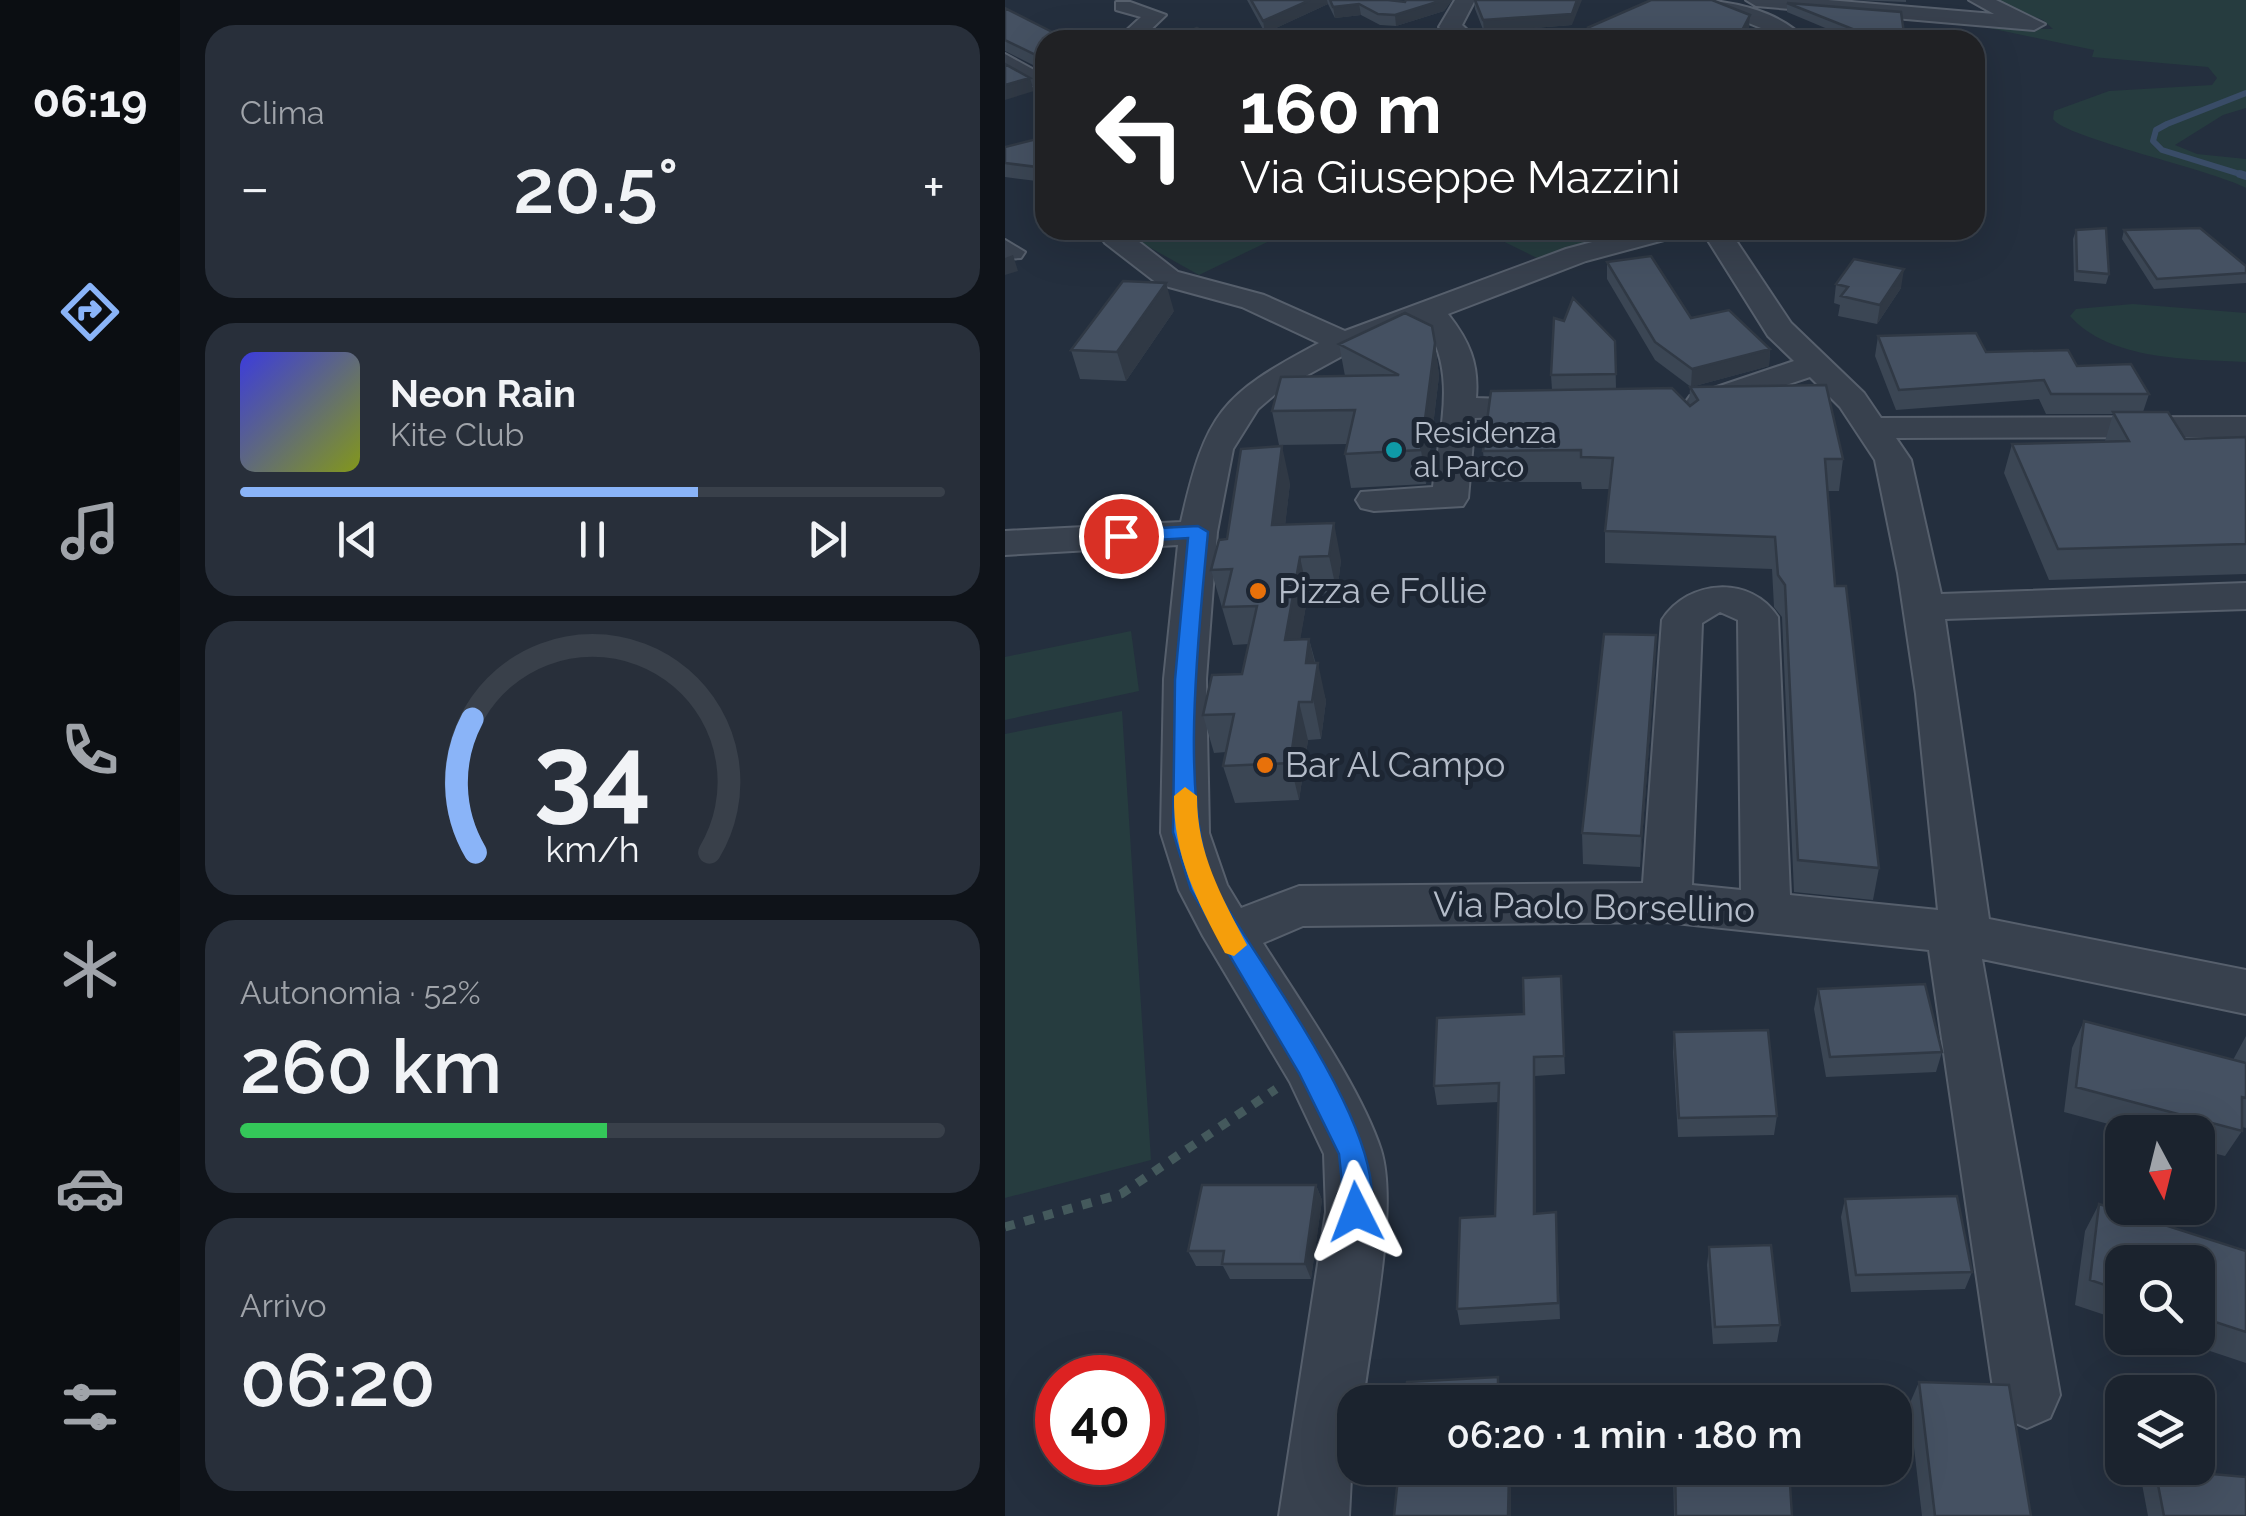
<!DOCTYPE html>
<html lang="it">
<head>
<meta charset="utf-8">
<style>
  :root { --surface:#1b232e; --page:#282f3a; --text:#f1f3f6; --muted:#a0a4aa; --line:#39404a; --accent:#8ab4f8 }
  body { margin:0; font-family:Raleway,sans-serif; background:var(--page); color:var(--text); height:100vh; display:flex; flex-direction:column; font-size:38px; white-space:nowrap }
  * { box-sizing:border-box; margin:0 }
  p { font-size:32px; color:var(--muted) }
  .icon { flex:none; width:55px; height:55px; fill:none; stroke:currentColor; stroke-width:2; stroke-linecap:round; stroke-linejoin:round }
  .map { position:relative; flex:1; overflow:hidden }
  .side { display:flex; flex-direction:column; gap:25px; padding:25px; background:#0f1319; width:825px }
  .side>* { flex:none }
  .banner { position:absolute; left:30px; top:30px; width:950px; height:210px; border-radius:30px; box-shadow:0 10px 40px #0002,0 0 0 2px var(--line); background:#202124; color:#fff; overflow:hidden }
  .needle { width:65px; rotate:173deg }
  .controls { position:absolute; left:1100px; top:1115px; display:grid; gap:20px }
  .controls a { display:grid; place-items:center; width:110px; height:110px; border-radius:20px; background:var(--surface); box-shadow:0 10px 40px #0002,0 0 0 2px var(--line); font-size:50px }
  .speed { position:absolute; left:30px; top:1355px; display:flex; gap:20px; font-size:50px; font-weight:700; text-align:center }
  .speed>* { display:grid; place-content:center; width:130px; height:130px; border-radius:50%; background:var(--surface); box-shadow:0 10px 40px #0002,0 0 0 2px var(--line); line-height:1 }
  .speed .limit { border:15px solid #d22; background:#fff; color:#111 }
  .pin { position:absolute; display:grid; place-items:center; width:85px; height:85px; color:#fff; margin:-42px; border:5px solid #fff; border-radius:50%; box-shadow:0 2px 10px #0007 }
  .me { position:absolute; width:110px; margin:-55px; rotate:357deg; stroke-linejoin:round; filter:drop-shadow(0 0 8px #0008) }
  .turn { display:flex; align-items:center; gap:35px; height:210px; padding:0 40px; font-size:45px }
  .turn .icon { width:130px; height:130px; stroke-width:2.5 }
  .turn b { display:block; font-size:70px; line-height:85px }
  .big { font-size:75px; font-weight:600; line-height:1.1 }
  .side .widget { flex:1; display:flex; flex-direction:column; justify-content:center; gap:15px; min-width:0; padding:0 35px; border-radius:30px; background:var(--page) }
  .side .dial { align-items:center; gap:0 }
  .dial svg { height:260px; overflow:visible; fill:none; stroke:var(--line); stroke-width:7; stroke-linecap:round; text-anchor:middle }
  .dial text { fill:var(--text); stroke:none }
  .song { display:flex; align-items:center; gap:30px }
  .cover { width:120px; height:120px; border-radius:15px; background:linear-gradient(135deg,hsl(240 70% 55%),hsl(70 70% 35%)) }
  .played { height:10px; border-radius:5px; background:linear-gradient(90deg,var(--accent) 65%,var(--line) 65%) }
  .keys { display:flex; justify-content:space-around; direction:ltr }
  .heat { display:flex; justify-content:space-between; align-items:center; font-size:55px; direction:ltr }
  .charge { height:15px; border-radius:8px; background:linear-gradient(90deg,#34c759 52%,var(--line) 0) }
  .trip { position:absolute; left:332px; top:1385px; width:575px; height:100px; border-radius:30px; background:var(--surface); box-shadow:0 10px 40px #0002,0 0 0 2px var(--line); font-weight:600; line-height:100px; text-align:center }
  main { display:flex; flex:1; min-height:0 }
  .tab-bar { display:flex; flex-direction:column; width:180px; justify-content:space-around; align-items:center; background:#0b0e12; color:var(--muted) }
  .tab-bar .icon { width:70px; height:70px }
  .tab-bar .active { color:var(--accent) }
  .tab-bar b { font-size:45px; color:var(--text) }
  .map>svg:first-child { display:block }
</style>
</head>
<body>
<main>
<nav class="tab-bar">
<b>06:19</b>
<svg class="icon active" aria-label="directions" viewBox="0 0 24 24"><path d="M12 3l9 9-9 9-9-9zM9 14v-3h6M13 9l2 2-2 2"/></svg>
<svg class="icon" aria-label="music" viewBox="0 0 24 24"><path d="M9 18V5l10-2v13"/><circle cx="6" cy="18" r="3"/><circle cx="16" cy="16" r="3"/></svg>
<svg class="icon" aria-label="phone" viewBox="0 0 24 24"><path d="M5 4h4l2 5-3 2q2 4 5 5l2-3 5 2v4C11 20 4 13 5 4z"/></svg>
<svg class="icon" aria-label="climate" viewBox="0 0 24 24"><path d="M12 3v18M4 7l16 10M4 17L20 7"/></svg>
<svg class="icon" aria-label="car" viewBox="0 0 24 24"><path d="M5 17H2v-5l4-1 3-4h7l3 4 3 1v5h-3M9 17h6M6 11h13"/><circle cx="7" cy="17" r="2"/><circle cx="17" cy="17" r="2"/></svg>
<svg class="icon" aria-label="filters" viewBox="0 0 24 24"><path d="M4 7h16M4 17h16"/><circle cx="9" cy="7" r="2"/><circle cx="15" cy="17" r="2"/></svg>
</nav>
<section class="side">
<div class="widget"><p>Clima</p>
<div class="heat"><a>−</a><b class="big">20.5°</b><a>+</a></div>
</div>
<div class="widget">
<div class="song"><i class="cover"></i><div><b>Neon Rain</b><p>Kite Club</p></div></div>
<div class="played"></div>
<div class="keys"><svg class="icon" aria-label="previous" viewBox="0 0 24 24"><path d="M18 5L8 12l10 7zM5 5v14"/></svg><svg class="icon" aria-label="pause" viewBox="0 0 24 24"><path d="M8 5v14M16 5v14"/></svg><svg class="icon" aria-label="next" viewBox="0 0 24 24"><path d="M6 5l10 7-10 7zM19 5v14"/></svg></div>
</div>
<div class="widget dial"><svg viewBox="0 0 100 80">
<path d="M14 69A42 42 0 1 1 86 69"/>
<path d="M14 69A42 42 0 0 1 13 28" stroke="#8ab4f8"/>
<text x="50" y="56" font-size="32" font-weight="700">34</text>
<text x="50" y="72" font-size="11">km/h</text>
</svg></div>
<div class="widget"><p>Autonomia · 52%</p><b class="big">260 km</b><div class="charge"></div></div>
<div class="widget"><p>Arrivo</p><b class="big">06:20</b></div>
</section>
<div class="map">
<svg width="1241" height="1516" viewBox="0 0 1241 1516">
  <rect width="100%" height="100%" fill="#242f3e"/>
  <path fill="#263c3f" d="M985 0H1241V108L1218 115 1170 145 1192 154 1241 159V188C1208 170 1061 138 1048 119L1049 111 1104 91 1207 85 1212 78 1203 67 1087 57 1089 50 984 28 1048 29 1038 20Z
    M349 28 426 31 442 40H198L187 36H273Z
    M127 230H287L194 275 119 233Z
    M475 230H621L532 258Z
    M1128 304 1241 313V362C1185 359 1105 361 1065 316L1071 309Z
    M126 631 134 691 0 720V657Z
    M117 711 146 1160 0 1198V734Z"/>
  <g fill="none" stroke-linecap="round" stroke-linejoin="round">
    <path stroke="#394c67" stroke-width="6" d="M1241 93 1162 124 1151 130 1148 141 1157 150 1241 176"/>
    <path stroke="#394c67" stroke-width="8" d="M1235 174 1241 176"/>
    <g stroke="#565f6c" stroke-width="4">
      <path id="minor" d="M450 0H470L457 25 473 40H448L434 27Z
        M686 0C724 0 774 10 801 40H775L756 28Z
        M741 0H823L989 14 964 0H991L1040 24 1029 30 751 6Z
        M111 2H125L161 15 135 40H111L136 17 111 10Z
        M0 54 40 76V93L0 71Z
        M632 230H678L674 236 581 261 443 314C464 341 474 363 471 398L555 401 560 408 555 415 470 418 463 498 458 506 369 511 356 508 351 500 356 492 428 487C434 432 454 370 418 323L350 349 275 390 253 409 228 449 212 532 201 679 204 833 222 885 236 908 294 886 638 883 657 620C683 579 746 575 773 617L785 895 933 910 911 694 893 573 870 460 835 407 805 377 697 413 685 410 680 403 685 396 789 361 763 336 699 234 702 230H724L786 323 859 393 876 418 1241 417V437L891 438 906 460 936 594 1241 583V609L940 619 984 919 1241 970V1014L977 959 1055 1395 1045 1418 1022 1428 999 1418 989 1395 924 950 661 922 298 926 258 943C295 1002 355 1086 376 1150 394 1208 365 1339 358 1402H350L344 1516H274L321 1212 319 1154 285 1082 198 936 174 890 156 833 159 679 173 545 0 555V531L176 522C201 412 216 395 314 343L237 307 153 284 100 243 96 237 100 231H120L173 272 259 295 340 331 561 249ZM715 612 733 620 736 890 687 885 697 623Z
        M0 240 20 252 16 258 0 259Z"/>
    </g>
    <path stroke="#44595c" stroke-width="9" stroke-dasharray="10 10" stroke-linecap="butt" d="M0 1227 116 1194 271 1089"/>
    <use href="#minor" fill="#38414e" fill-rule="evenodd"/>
  </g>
  <path fill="#3b4654" d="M242 0H383L400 2 401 0H447L439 11 391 26 375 25 356 15 330 18 323 4 260 33Z
    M469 0 567 25 479 32 470 9Z
    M848 0H901V2Z
    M782 3 900 40H849L782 12Z
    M0 8 40 40V71L0 51Z
    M745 15 744 27 738 40H583L582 28Z
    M40 127V182L0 177V147L36 138Z
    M1071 230 1104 274 1101 284 1069 281 1068 239Z
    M1119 230 1241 266V283L1149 289 1117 239Z
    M602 262 686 318 765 349 764 366 686 387 650 360 602 279Z
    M831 284 896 288 872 324 833 316 835 305 829 303Z
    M169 311 121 381 75 379 66 350Z
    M873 336 1072 366 1144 394 1138 412 1180 439 1241 437V574L1044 580 999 473 1007 444 1100 441 1108 414H1041L1034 399 891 410 870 356Z
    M610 341 611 389 684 405 685 387 838 459 834 491H822L830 586 874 868 868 900 789 892 777 617 769 607 767 569 600 563V531L605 489H577L576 482H481L478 451 547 390 546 375Z
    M430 343 434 376 421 484 346 488 340 454 343 444 274 445 267 411 340 376 334 344Z
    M285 483 280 525 336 560 332 593 303 594 295 639H304L321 701 316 739 303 740 294 800 230 803 218 766 221 752 209 753 198 715 237 674 244 644 228 645 206 570 222 539Z
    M650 666 635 867 578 864 577 833Z
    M556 976 560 1074 530 1076 531 1214 552 1230 555 1319 455 1325 452 1309 490 1216 494 1102 432 1105 429 1086 519 1014Z
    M813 989 937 1052 931 1072 821 1077 809 1009Z
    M1079 1021 1228 1060 1241 1036V1128L1237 1127V1131L1220 1156 1192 1149V1132H1133L1059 1112 1067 1048Z
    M669 1032 772 1116 769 1135 673 1137 668 1052Z
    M311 1185 317 1200 306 1279H225L218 1266H191L183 1251Z
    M840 1199 967 1272 960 1289 846 1292 836 1217Z
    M1094 1204 1241 1251V1363L1166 1338H1192V1262H1118V1321L1070 1305 1080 1231Z
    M704 1247 775 1325 772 1342 708 1344 702 1265Z
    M914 1382 1026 1516H917L904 1405Z
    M668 1468H784L787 1516H669Z
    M1150 1469 1241 1516H1143L1137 1484Z"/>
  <path fill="#303945" d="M305 0H322L323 4 260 33 258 21Z
    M438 0H447L439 11 391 26 390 15Z
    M572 0H577L567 25 479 32 478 20Z
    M354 4 356 15 330 18 328 7Z
    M745 15 744 27 738 40H732Z
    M40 56V71H39L35 57Z
    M25 78 29 91 0 100V85Z
    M8 255 13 271 0 275V258Z
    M899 269 896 288 872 324 875 305Z
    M161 283 169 311 121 381 112 352Z
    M430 343 434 376 421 484 416 450Z
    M765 349 764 366 686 387 687 369Z
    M277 446 285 483 276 562 267 525Z
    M329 523 336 560 332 593 324 556Z
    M295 557 303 594 289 677 280 640Z
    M651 635 650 666 635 867 636 836Z
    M304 639 312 672 313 663 321 701 316 739 301 663Z
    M294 702 303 740 294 800 285 763Z
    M529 1057 530 1076 531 1231 529 1214Z
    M311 1185 317 1200 306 1279 300 1264Z
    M493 1377 496 1393V1402H493Z
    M504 1474 506 1488V1516H503Z"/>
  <path fill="#455162" stroke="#303945" stroke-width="2.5" d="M246 0H305L258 21Z
    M325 0H383L400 2 401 0H438L390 15 373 14 354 4 328 7Z
    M470 0H572L567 14 478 20Z
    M646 0H707L745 15 732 40 582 28Z
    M782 3 896 12 900 40H875Z
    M0 8 63 40H40V56L35 57 0 40Z
    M192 28 216 40H165Z
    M0 64 25 78 0 85Z
    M39 127 40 168 0 163V147L36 138Z
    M1101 228 1104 274 1072 271 1071 230Z
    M1195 228 1241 266V273L1152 279 1119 230Z
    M646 256 686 318 724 310 765 349 687 369 650 342 602 262Z
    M849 259 899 269 875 305 836 296 843 287 831 284Z
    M118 281 161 283 112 352 66 350Z
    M568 298 610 341 611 374 546 375 549 318 559 321Z
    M400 313 427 326 430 343 416 450 340 454 350 410 267 411 276 377 394 375 334 344Z
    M971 333 981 352 1063 350 1072 366 1126 364 1144 394H1046L1039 380 894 390 873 336Z
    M821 385 838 459H820L830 586H841L874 868 793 860 780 585 773 575 770 537 600 531 608 458 576 457V450L478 451 486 391 667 388 685 406 693 400 685 387Z
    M1108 412H1163L1180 439 1241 437V544L1053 549 1007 444 1124 441Z
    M277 446 267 525 329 523 324 556 295 557 280 640 304 639 301 663H313L307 702H294L285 763 218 766 229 714 198 715 207 675 237 674 252 606 218 607 227 569 206 570 214 540 222 539 236 449Z
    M599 634 651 635 636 836 577 833Z
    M556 976 559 1056 529 1057V1214L551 1212 553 1303 452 1309 455 1218 490 1216 494 1083 429 1086 432 1018 519 1014 518 978Z
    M920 984 937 1052 825 1057 813 989Z
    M1079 1021 1241 1063V1098L1237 1097V1131L1071 1087Z
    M763 1030 772 1116 674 1118 669 1032Z
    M197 1185H311L300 1264H217L219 1251H183Z
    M952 1196 967 1272 851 1275 840 1199Z
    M1094 1204 1241 1251V1332L1192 1316V1262H1118V1291L1085 1280Z
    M766 1245 775 1325 710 1327 704 1247Z
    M493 1377V1402H400L402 1382Z
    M914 1382 1004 1385 1026 1516H930Z
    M394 1468H493V1475L504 1474 503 1516H389Z
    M670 1468H784L787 1516H671Z
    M1150 1469 1241 1477V1516H1159Z"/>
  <path fill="#1a73e8" stroke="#114b97" stroke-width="2.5" d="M193 526 203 532C195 622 171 814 213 892 251 962 395 1146 362 1222L351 1226 341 1222 334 1154 294 1073 186 890 168 832 170 680 183 538 116 542 106 536 116 530Z"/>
  <path fill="#f59e0b" d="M180 787 192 796C192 854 216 895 242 945L229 956 220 953C192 901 168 855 169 796Z"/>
  <circle fill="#0f9aa8" stroke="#1d2633" stroke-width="4" cx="389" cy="450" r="10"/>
  <g fill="#e8710a" stroke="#1d2633" stroke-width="4">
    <circle cx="253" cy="591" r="10"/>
    <circle cx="260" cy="765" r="10"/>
  </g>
  <g text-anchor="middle" stroke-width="10" stroke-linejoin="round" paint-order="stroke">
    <g font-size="30" fill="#b4bcc9" stroke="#1d2633" text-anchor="start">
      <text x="409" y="443">Residenza<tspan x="409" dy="34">al Parco</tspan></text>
    </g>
    <g font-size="35" fill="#b4bcc9" stroke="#1d2633" text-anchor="start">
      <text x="273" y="603">Pizza e Follie</text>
      <text x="280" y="777">Bar Al Campo</text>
    </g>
    <g font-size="35" fill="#b4bcc9" stroke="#1d2633">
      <text transform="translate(589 907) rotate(1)" y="12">Via Paolo Borsellino</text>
    </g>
  </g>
</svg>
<div class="controls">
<a><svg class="needle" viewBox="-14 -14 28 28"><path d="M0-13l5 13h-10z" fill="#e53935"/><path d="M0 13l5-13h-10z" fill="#a0a4aa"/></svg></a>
<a><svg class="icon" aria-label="search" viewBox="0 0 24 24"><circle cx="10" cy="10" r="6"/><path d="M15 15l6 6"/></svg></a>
<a><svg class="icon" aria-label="layers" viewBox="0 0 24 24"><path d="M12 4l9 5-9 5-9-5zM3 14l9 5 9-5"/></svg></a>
</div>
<div class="speed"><div class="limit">40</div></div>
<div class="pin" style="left:116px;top:536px;background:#d93025"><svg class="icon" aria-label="arrive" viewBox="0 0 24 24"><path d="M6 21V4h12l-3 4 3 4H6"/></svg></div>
<svg class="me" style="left:351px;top:1212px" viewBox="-20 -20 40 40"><path d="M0-17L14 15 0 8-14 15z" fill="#1a73e8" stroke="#fff" stroke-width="4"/></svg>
<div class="trip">06:20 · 1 min · 180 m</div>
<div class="banner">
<div class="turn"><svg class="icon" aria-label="left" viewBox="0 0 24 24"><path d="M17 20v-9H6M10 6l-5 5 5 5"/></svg><div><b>160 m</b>Via Giuseppe Mazzini</div></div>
</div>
</div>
</main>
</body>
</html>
